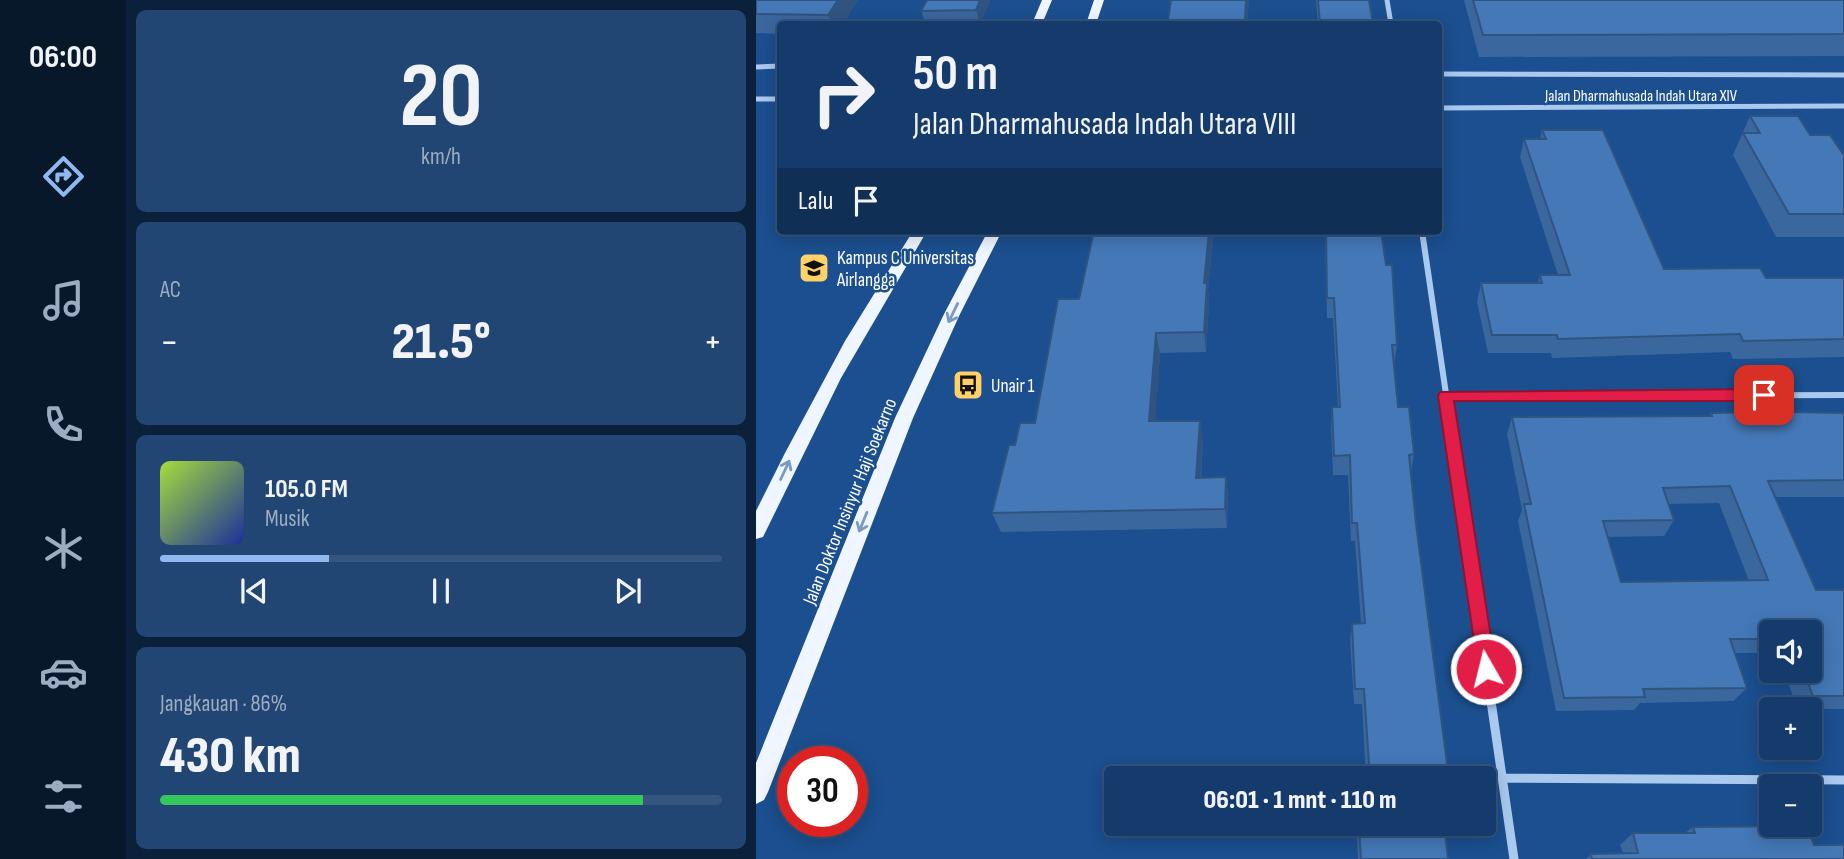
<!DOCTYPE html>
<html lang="id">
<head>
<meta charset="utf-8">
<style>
  :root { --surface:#143b6b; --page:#214673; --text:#f1f3f6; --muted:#9dadc1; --line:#33557e; --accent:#90b9f0 }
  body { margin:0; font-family:"Sofia Sans Condensed",sans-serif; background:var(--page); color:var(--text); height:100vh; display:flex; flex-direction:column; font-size:26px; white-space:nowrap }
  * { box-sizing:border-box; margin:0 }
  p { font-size:23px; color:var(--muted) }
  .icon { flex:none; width:38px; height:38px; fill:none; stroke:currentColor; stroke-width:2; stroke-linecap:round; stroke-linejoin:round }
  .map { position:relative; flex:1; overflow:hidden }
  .side { display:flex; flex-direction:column; gap:10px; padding:10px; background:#0b203b; width:630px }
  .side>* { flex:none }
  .hud { position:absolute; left:21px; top:21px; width:665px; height:214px; border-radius:7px; box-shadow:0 4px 18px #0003,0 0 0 2px var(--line); background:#143b6b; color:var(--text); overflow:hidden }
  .tools { position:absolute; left:1003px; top:620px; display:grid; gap:14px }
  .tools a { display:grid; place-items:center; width:63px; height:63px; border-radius:7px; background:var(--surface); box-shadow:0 4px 18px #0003,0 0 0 2px var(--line); font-size:35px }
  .speed { position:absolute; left:21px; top:746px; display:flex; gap:14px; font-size:35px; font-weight:700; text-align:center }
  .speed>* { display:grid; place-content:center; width:91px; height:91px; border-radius:50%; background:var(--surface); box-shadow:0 4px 18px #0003,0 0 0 2px var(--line); line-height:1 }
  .speed .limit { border:10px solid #d22; background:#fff; color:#111 }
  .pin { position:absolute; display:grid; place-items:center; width:60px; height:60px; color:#fff; margin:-30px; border-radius:14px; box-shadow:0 4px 10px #0006 }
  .me { position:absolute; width:77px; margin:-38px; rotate:352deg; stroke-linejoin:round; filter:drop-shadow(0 0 5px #0008) }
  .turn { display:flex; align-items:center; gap:24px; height:147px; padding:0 21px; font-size:32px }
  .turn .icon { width:91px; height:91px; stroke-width:2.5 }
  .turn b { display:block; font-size:49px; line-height:60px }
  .then { display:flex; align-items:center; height:66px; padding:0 21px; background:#0003; gap:14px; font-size:26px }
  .big { font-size:52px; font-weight:800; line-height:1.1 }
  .side .card { flex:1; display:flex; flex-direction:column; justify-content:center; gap:10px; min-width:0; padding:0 24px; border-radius:10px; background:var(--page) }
  .side .dial { align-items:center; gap:0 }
  .dial b { font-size:91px; line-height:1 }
  .song { display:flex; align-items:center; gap:21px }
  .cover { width:84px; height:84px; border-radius:10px; background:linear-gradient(135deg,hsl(80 70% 55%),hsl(230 70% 35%)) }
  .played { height:7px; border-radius:4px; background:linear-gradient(90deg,var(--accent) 30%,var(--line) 30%) }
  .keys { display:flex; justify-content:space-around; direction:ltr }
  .heat { display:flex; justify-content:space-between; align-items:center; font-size:38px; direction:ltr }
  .charge { height:10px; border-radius:5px; background:linear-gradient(90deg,#34c759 86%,var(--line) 0) }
  .trip { position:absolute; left:348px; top:766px; width:392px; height:70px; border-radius:7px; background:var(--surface); box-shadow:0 4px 18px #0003,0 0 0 2px var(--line); font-weight:800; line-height:70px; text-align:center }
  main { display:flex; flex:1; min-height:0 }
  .menu { display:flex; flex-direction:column; width:126px; justify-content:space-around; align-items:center; background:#08182b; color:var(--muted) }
  .menu .icon { width:49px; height:49px }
  .menu .active { color:var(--accent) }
  .menu b { font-size:32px; color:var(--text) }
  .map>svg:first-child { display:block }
</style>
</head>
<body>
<main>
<nav class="menu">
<b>06:00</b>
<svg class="icon active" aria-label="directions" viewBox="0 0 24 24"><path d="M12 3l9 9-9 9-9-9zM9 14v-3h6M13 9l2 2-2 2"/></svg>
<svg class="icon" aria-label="music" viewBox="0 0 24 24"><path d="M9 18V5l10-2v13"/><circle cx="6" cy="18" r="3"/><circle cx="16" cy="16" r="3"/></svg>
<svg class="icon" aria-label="phone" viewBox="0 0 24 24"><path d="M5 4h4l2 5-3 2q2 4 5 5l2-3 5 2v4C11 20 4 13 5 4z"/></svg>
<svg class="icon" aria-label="climate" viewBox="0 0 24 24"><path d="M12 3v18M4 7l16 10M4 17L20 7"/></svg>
<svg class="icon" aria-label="car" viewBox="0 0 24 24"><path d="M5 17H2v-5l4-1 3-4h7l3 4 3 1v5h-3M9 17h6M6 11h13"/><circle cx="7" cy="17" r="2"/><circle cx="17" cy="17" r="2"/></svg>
<svg class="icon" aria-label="filters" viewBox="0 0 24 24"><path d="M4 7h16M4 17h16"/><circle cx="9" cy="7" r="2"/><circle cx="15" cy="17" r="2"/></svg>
</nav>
<section class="side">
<div class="card dial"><b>20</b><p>km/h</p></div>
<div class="card"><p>AC</p>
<div class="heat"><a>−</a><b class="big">21.5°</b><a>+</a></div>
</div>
<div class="card">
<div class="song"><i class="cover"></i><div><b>105.0 FM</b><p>Musik</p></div></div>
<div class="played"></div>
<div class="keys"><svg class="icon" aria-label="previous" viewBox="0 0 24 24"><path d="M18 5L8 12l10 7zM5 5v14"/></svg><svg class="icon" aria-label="pause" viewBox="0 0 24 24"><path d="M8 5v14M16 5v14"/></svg><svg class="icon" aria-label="next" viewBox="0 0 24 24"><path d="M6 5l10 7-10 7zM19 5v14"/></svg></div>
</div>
<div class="card"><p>Jangkauan · 86%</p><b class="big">430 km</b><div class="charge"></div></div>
</section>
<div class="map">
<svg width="1088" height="859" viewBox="0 0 1088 859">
  <rect width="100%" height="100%" fill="#1b4f8f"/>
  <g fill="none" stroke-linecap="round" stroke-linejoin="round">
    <path stroke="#a9c9ee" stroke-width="5" d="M631 0 635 24
      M0 67 24 66
      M682 74 1088 75
      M0 99H24
      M682 108 1088 106"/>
    <path stroke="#a9c9ee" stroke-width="6" d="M666 231 704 489
      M689 396 1088 395"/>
    <path stroke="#a9c9ee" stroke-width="9" d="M704 488 758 859
      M746 778 1088 780"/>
    <path fill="#f0f6ff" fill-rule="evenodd" d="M286 0H296L286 24H276Z
      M338 0H348L340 24H330Z
      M157 231H171L85 378 7 537 0 539V511L29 453 89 341Z
      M232 231H246L204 314 157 418 12 792 8 800 0 804V763L139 418 188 314Z"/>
  </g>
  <path fill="#3a679d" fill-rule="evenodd" d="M0 0H102L87 24H24V34L0 33Z
    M171 0H234L224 24H170L165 11Z
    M493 0 491 24H412V20Z
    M560 0H613L617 24H562Z
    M708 0H1088V56L723 57Z
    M994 116 1054 135 1088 154V237H1020L977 155Z
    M786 130 908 269 1010 278H1088V357L977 359 974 352 796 358 795 353H732L721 302 725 283H782L784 275H802L764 157 768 139H784Z
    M338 231H458L452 289 453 303 450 352 404 353 399 421 447 440 445 478 470 477 472 496 471 528 245 532 236 513 259 445 279 423 323 299Z
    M556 231H625L641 345 638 365 642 407 658 454 655 472 660 524 693 779H610L606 704H598L594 640 596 624 605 623 599 541H595L592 475H577L575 427 576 407H582L577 318H571L569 236H556Z
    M955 413H1088V497H1019L1060 590H1088V709H1042L1027 670H1054V632H1015V653H978L991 688 977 701 884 703 878 710 800 711 762 521 766 510 751 434 756 417 953 416ZM963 503 993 581 865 582 852 537 908 536 918 520 912 504Z
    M613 824H688L692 859H602L601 838 603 826H613Z
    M937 827 1058 845 1088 859H830L835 854 867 853 864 845 877 833H929Z"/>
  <path fill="#305480" d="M82 0H102L87 24H76L72 15Z
    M224 0H234L224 24 220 10Z
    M490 0H493L491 24H489Z
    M453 231H458L452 289 453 303 450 352 448 332V283Z
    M400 333 404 353 398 441 393 421Z
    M444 421 447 440 443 497 440 478Z
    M470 477 472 496 471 528 469 509Z"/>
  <path fill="#4478b7" stroke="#305480" stroke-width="2" fill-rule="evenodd" d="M0 0H82L72 15 0 14Z
    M171 0H224L220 10 165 11Z
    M415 0H490L489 20H412Z
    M562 0H613L617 24H564Z
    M717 0H1088V34L727 35Z
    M994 116H1042L1054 135H1074L1087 154H1088V214H1033L987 133H1004Z
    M786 130H847L908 269 1004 268 1010 278H1088V339L987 341 984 334 802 339 801 335H736L725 283H786L784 275H814L768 139H790Z
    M338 231H453L448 283H451L448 332 400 333 393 421H444L440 478 470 477 469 509 236 513 253 445H259L264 423H279L302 299H323Z
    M570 231H625L630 265H636L641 345H636L642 407H653L658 454 653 455 660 524 693 779H614L608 689H599L596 624 609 623 601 523H596L594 455 578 456 576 407H584L578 298H571Z
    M1031 412 1088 413V480L1012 481 1060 590H1088V696H1057L1047 670H1054V632H1015V639H974L991 688 887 689 889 697 808 698 768 504H775L756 417 956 416 955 413ZM974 486 1012 580 865 582 847 521 918 520 907 488Z
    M617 824H688L692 859H605L603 826H617Z
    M1051 826 1058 845H1088V859H836L835 854 882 853 877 833H939L937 827Z"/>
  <defs><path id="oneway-shaft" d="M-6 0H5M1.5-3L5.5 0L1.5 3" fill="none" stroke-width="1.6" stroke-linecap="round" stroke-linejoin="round" transform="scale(1.75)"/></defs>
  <g stroke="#7b9ac1">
    <use href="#oneway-shaft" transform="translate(197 313) rotate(116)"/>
    <use href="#oneway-shaft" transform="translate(29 470) rotate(-65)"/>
    <use href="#oneway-shaft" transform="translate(107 522) rotate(112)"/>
  </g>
  <path fill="#e11d48" stroke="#92132f" stroke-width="2" d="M1008 389 1016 395 1008 401H698L740 669 737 675 730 678 723 675 682 396 684 392Z"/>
  <defs>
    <g id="university-square" transform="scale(1.575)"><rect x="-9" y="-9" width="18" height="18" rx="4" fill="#ffd166" stroke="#1b4f8f"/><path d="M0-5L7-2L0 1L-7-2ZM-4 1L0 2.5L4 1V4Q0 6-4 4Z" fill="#111"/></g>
    <g id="bus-square" transform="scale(1.575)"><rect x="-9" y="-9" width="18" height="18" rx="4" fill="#ffd166" stroke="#1b4f8f"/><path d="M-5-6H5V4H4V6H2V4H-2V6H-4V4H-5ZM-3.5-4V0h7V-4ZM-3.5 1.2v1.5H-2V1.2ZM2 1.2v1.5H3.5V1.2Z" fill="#111"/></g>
  </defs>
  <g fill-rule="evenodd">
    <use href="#university-square" x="58" y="268"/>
    <use href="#bus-square" x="212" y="385"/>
  </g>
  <g text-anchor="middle" stroke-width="5" stroke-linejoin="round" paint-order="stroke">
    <g font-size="16" fill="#fff" stroke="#1b4f8f">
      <text x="885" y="101">Jalan Dharmahusada Indah Utara XIV</text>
    </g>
    <g font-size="19" fill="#fff" stroke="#1b4f8f" text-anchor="start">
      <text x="81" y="264">Kampus C Universitas<tspan x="81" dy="22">Airlangga</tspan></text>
      <text x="235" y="392">Unair 1</text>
    </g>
    <g font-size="19" fill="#fff" stroke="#1b4f8f">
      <text transform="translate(93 501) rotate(-68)" y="7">Jalan Doktor Insinyur Haji Soekarno</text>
    </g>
  </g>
</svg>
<div class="tools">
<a><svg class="icon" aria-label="sound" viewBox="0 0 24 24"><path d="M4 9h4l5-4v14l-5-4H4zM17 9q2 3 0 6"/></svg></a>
<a>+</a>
<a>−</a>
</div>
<div class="speed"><div class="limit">30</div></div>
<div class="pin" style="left:1008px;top:395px;background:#d93025"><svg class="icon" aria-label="arrive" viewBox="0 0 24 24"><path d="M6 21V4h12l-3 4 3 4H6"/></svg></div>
<svg class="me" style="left:730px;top:669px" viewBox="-20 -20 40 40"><circle r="17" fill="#e11d48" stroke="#fff" stroke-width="3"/><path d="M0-11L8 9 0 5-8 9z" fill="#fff"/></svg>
<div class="trip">06:01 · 1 mnt · 110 m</div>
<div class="hud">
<div class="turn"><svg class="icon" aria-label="right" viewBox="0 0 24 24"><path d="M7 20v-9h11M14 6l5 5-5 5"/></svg><div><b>50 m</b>Jalan Dharmahusada Indah Utara VIII</div></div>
<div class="then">Lalu<svg class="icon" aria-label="arrive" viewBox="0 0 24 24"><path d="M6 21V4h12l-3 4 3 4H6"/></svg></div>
</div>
</div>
</main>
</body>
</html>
